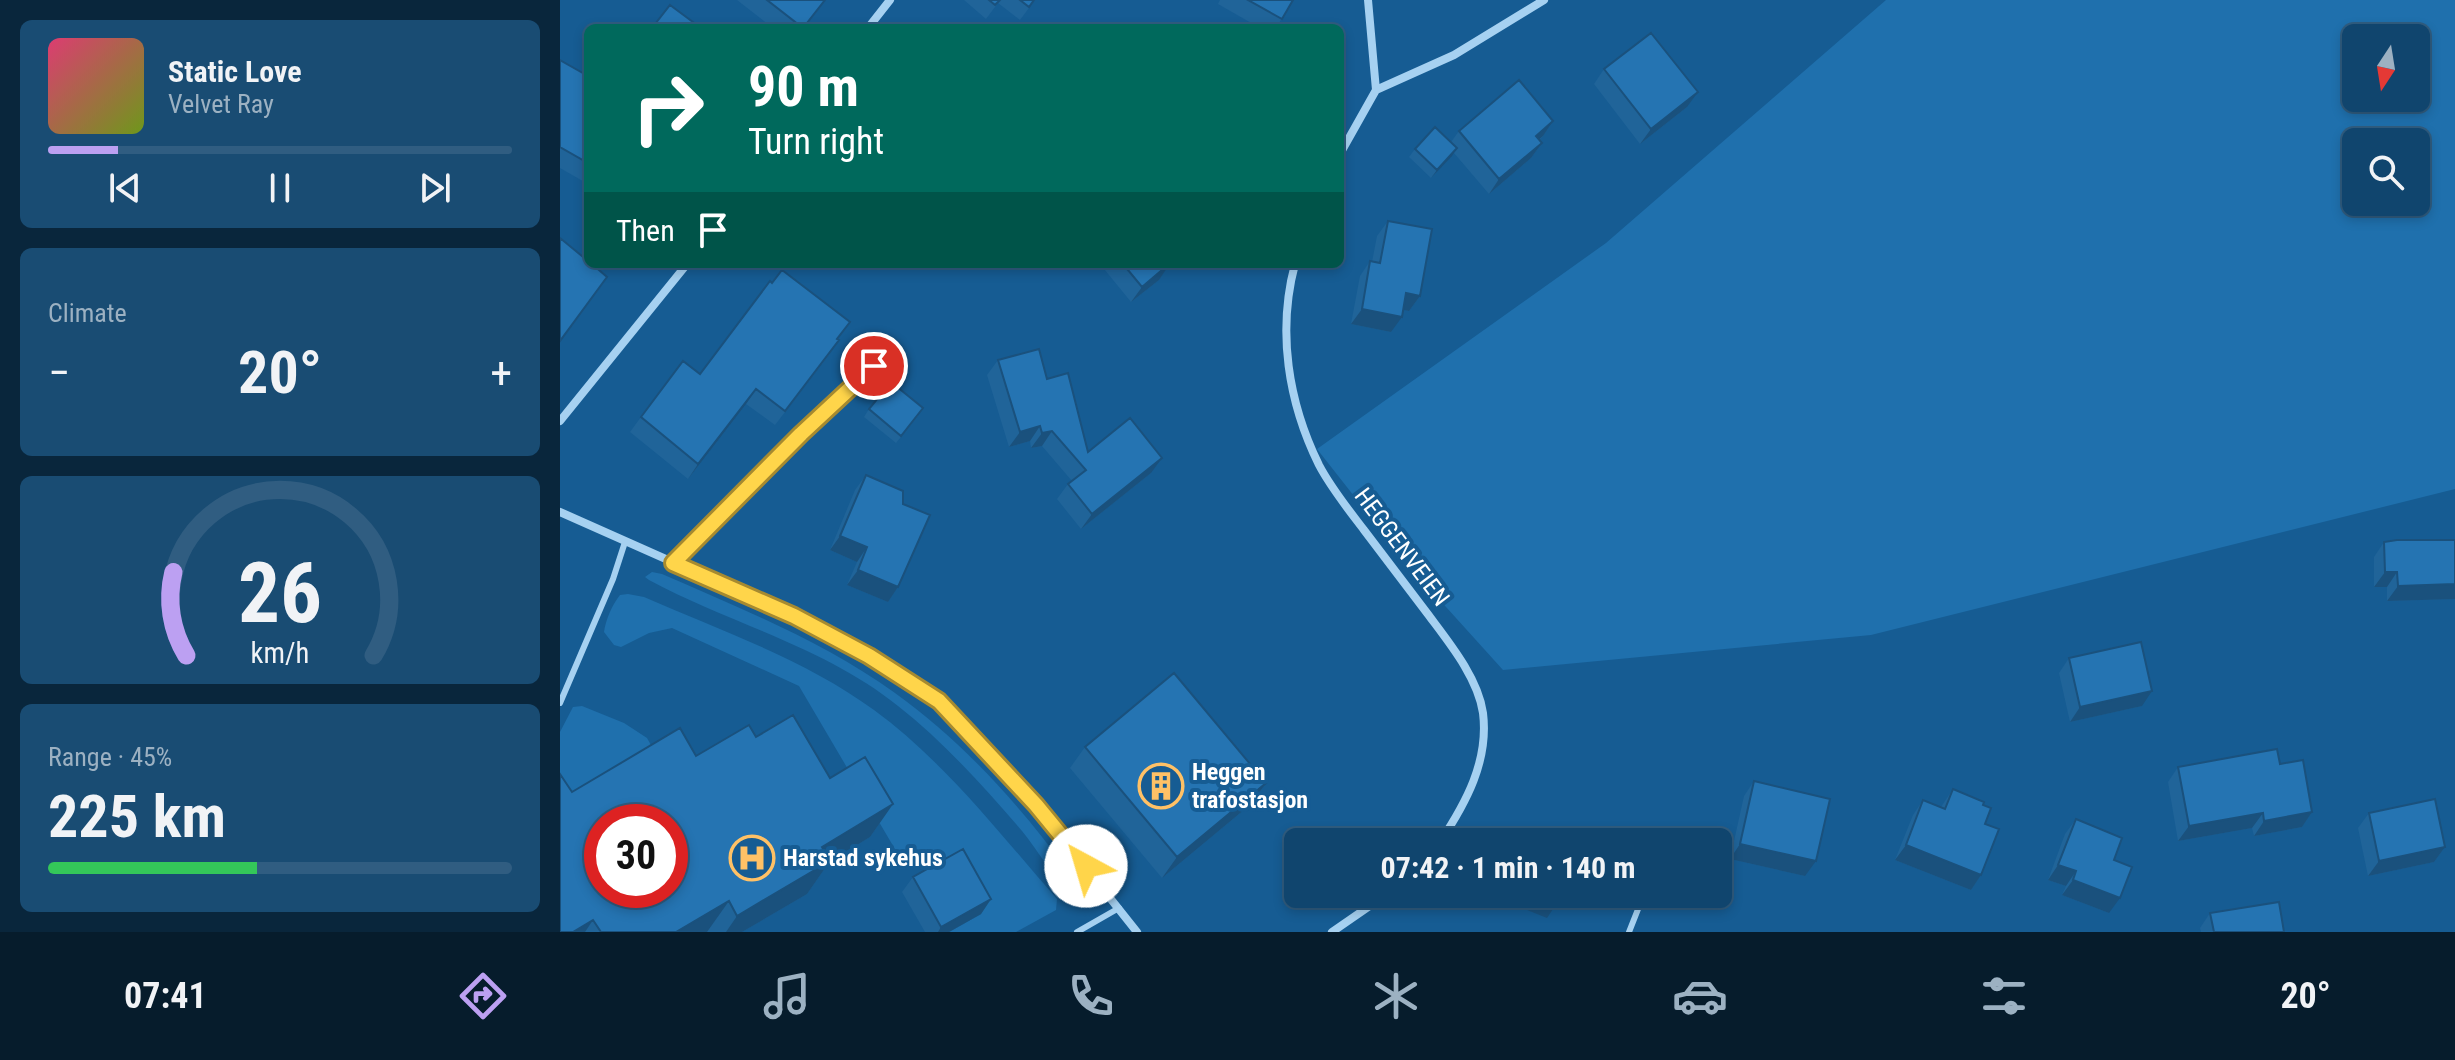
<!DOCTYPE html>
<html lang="en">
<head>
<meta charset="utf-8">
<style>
  :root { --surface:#10456e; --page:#194c73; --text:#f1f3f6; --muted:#9cb1c2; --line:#305d81; --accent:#bca0f2 }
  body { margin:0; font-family:"Roboto Condensed",sans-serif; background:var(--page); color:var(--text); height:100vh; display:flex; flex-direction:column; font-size:30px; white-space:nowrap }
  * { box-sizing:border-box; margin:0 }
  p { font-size:26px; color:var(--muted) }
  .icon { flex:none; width:44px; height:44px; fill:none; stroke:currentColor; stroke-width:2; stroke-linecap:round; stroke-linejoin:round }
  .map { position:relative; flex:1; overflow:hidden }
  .panel { display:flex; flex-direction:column; gap:20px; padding:20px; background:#09263c; width:560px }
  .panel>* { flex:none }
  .hud { position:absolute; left:24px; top:24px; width:760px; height:244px; border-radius:12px; box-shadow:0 4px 12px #0003,0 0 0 2px var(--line); background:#00695c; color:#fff; overflow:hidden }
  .needle { width:52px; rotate:192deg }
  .fabs { position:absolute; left:1782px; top:24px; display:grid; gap:16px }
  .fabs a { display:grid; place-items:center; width:88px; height:88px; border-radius:12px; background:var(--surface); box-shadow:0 4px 12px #0003,0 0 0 2px var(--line); font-size:40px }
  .speed { position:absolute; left:24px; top:804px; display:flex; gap:16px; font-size:40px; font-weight:700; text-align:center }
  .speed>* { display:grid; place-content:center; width:104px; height:104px; border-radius:50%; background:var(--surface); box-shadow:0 4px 12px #0003,0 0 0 2px var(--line); line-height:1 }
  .speed .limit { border:12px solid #d22; background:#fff; color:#111 }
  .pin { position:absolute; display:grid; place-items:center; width:68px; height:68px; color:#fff; margin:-34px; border:4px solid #fff; border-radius:50%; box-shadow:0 2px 8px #0007 }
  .me { position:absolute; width:88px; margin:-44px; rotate:321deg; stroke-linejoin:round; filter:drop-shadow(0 0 6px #0008) }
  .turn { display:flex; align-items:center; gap:28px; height:168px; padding:0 32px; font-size:36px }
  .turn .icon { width:104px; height:104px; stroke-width:2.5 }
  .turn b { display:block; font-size:56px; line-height:68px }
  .then { display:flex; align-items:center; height:76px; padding:0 32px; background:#0003; gap:16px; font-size:30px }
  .big { font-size:60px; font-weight:700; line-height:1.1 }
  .panel .tile { flex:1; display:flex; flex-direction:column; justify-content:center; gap:12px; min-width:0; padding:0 28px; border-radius:12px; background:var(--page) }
  .panel .dial { align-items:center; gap:0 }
  .dial svg { height:208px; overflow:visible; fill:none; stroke:var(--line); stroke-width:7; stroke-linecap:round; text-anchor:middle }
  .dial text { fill:var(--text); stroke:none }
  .song { display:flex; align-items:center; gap:24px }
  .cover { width:96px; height:96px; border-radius:12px; background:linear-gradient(135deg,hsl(340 70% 55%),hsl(80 70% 35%)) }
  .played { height:8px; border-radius:4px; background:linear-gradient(90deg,var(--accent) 15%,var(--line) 15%) }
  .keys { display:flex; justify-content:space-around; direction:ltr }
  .heat { display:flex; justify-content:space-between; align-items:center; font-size:44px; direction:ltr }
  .charge { height:12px; border-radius:6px; background:linear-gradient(90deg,#34c759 45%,var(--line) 0) }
  .trip { position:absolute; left:724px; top:828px; width:448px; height:80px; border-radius:12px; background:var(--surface); box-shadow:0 4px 12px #0003,0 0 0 2px var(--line); font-weight:700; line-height:80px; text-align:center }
  .menu { display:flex; height:128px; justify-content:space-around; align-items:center; background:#061c2c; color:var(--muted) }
  .menu .icon { width:56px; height:56px }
  .menu .active { color:var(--accent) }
  .menu b { font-size:36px; color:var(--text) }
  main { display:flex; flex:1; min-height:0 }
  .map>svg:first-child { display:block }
</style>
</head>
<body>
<main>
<section class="panel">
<div class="tile">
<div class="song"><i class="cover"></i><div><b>Static Love</b><p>Velvet Ray</p></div></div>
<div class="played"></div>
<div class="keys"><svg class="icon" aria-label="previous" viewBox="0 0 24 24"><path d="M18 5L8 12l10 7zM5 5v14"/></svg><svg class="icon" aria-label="pause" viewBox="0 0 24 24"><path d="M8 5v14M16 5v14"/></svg><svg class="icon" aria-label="next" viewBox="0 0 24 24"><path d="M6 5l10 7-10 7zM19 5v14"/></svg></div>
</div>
<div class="tile"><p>Climate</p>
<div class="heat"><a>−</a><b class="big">20°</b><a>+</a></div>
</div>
<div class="tile dial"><svg viewBox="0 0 100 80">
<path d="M14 69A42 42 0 1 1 86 69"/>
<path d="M14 69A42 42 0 0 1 9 37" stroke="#bca0f2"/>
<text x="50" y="56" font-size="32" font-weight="700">26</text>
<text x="50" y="72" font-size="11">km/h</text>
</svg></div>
<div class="tile"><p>Range · 45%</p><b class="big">225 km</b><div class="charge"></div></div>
</section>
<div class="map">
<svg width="1895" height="932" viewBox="0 0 1895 932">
  <rect width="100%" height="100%" fill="#165c93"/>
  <path fill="#1f70ad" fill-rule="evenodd" d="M1326 0H1895V489L1311 635 943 670 849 566 757 449 1046 243ZM1796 38H1856V98H1796ZM1856 142V202H1796V142Z
    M92 572 102 574C182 609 264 642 335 693 401 740 460 805 508 871L510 877 508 887C490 874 477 849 462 831 424 787 384 742 338 706 265 647 171 624 89 580L85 577Z
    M68 594 84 597C162 631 246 660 314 710 385 762 439 833 497 899L496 910 456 932H389L421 914 371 877 358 853 342 861 239 686 112 628 89 633 61 647 54 645 44 632C46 619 52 605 60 595Z
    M22 706 64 723 87 738 97 756 0 813V732L13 707Z"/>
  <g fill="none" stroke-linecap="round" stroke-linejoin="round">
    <path stroke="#a6d1f1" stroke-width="6" d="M113 563 241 434 314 366
      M0 703 53 579 65 542
      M517 932 559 908
      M1069 932 1084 894"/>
    <path stroke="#a6d1f1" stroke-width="8" d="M308 28 330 0
      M816 90 894 55 984 0
      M780 154 816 90 808 0
      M735 264C717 331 728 402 759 465 771 488 788 509 804 530 825 558 846 585 867 613 887 640 918 677 923 713 929 761 906 803 880 842
      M0 421 127 264
      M0 512 234 616 309 656 379 701 476 805 577 932
      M772 932 827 894"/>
  </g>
  <path fill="#206499" d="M177 0H266L244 28H213Z
    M404 0H475L460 20 438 3 426 19Z
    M660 0H733L716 28H700L658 4Z
    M0 60 28 76V184L0 168Z
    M1044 69 1127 107 1080 144 1034 84Z
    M993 121 983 136 979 140 982 143 971 158 929 194 894 153 871 178 849 157 855 149 891 142 899 131Z
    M828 221 860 296 849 311 843 309 831 332 791 324 800 276 810 261 812 262 817 236Z
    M540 264H609L599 280 571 302Z
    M277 340 269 355 215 425 186 404 128 479 70 432 81 417 140 374Z
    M438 360 487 379 528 452 591 473 521 529 497 499 508 484 512 481 482 446 471 448 470 441 449 447 427 375Z
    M309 409 358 416 336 443 304 417Z
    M306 475 338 587 328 602 287 585 297 562 270 550 295 490Z
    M1895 540V599L1827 601V587H1814V557L1824 542Z
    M1509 658 1582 706 1510 722 1499 673Z
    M196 737 270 778 333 804 310 837 270 861 247 894 182 932H0L12 792Z
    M525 747 706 783 691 804 602 878 510 768Z
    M1720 764 1752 812 1742 827 1694 836 1692 828 1618 841 1608 782 1618 767Z
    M1194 781 1245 876 1170 859 1184 796Z
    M1393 789 1423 805 1425 824 1421 875 1411 890 1335 860 1353 815 1363 800 1381 807Z
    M1809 813 1885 847 1874 862 1808 876 1798 828Z
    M1516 819 1554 860 1549 913 1502 895 1506 886 1488 880 1505 834Z
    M353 877 431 899 421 914 389 932H365L342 892Z
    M1650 913 1724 932H1641L1640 928Z"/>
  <path fill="#1a517d" d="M1138 92 1127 107 1080 144 1091 129Z
    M993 121 983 136 965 151 976 136Z
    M982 143 971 158 929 194 939 179Z
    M897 148 892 156 871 178 877 170Z
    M609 265 599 280 571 302 582 287Z
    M846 293 860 296 849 311 836 308Z
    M802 309 842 317 831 332 791 324Z
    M196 389 186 404 128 479 138 464Z
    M480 426 470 441 449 447 460 432Z
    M492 431 482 446 471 448 482 433Z
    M602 458 591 473 521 529 532 514Z
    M280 536 307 547 297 562 270 550Z
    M298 570 338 587 328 602 287 585Z
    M1825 572H1837L1827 587H1814Z
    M1895 584V599L1827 601 1838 586Z
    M1592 691 1582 706 1510 722 1520 707Z
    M706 783 691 804 602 878 617 857Z
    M333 804 310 837 254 871 270 861 247 894 182 932H166L177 916 262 847Z
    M1752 812 1742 827 1694 836 1704 821Z
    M1703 813 1692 828 1618 841 1629 826Z
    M1180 844 1256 861 1245 876 1170 859Z
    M1346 845 1421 875 1411 890 1335 860Z
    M1885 847 1874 862 1808 876 1819 861Z
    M1498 865 1516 871 1506 886 1488 880Z
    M1513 880 1560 898 1549 913 1502 895Z
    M950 894H975L997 903 987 918 945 901Z
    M431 899 421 914 389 932H378L381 927Z
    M169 901 147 932H116Z
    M33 920 25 932H13Z"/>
  <path fill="#2574b2" stroke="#1a517d" stroke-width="2" fill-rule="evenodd" d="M207 0H265L243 28Z
    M429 0H440L435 5Z
    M460 0H474L469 7Z
    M688 0H733L722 19Z
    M110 5 141 28H92Z
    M1091 33 1138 92 1091 129 1044 69Z
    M0 60 28 76V163L0 147Z
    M959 80 993 121 976 136 982 143 939 179 899 131Z
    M875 127 897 148 877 170 855 149Z
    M828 221 872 229 860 296 846 293 842 317 802 309 810 261 820 263Z
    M0 238 28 261V264H32L47 277 0 341Z
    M563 264H609L582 287Z
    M222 270 290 322 277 339 279 340 225 411 196 389 138 464 81 417 123 361 140 374 210 281 212 283Z
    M479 349 487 379 508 373 528 452 570 418 602 458 532 514 508 484 526 470 492 431 482 433 480 426 460 432 438 360Z
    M331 382 363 408 341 436 309 409Z
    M306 475 343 491V504L370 515 338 587 298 570 307 547 280 536Z
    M1837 540H1895V584L1838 586 1837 572H1825L1824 542Z
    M1581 642 1592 691 1520 707 1509 658Z
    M614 673 706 783 617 857 525 747Z
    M233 715 270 778 305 757 333 804 262 847 270 861 177 916 169 901 116 932H41L33 920 13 932H0V774L12 792 120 728 136 756 189 725 196 737ZM42 822H110V890H42Z
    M1717 749 1720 764 1743 760 1752 812 1704 821 1703 813 1629 826 1618 767Z
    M1194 781 1270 799 1256 861 1180 844Z
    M1393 789 1424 802 1423 805 1431 808 1425 824 1439 829 1421 875 1346 845 1363 800 1385 809Z
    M1875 799 1885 847 1819 861 1809 813Z
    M1516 819 1562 838 1554 860 1572 867 1560 898 1513 880 1516 871 1498 865Z
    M403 849 431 899 381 927 353 877Z
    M975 894H1001L997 903Z
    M1719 902 1724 932H1654L1650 913Z"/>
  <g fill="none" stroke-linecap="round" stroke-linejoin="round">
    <g stroke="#a68a30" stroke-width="20">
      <path id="route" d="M314 366 241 434 113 563 234 616 309 656 379 701 476 805 526 866"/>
    </g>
    <use href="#route" stroke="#ffd54a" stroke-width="14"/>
  </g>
  <defs>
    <g id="building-ring" transform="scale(2.3)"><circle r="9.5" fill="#165c93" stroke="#ffc166" stroke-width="1.5"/><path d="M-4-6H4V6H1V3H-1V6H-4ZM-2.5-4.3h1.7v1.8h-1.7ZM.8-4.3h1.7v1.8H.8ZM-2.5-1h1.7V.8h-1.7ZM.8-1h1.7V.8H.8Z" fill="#ffc166"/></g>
    <g id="hospital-ring" transform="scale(2.3)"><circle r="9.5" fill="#165c93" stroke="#ffc166" stroke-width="1.5"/><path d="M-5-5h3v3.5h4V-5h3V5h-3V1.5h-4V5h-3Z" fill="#ffc166"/></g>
  </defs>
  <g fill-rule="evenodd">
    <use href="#building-ring" x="601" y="786"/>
    <use href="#hospital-ring" x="192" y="858"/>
  </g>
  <g text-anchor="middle" stroke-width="8" stroke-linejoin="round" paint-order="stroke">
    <g font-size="24" fill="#fff" stroke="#165c93">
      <text transform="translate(842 547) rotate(53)" y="8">HEGGENVEIEN</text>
    </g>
    <g font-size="24" font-weight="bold" fill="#fff" stroke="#165c93" text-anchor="start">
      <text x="632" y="780">Heggen<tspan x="632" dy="28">trafostasjon</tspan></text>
      <text x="223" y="866">Harstad sykehus</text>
    </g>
  </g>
</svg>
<div class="fabs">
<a><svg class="needle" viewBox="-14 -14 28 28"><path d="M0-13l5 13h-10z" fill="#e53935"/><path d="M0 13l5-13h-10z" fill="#9cb1c2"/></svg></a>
<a><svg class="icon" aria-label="search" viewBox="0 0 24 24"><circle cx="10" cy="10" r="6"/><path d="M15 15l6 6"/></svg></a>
</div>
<div class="speed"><div class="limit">30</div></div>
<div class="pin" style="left:314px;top:366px;background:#d93025"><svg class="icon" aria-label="arrive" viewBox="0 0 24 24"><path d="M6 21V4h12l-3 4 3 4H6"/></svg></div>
<svg class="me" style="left:526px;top:866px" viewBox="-20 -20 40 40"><circle r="19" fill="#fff"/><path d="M0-13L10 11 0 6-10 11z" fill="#ffd54a"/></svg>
<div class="trip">07:42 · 1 min · 140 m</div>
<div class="hud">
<div class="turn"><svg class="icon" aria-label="right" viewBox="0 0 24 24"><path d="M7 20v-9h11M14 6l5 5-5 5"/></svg><div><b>90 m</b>Turn right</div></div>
<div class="then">Then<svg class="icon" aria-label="arrive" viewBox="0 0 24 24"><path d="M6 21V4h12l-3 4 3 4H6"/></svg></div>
</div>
</div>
</main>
<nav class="menu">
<b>07:41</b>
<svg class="icon active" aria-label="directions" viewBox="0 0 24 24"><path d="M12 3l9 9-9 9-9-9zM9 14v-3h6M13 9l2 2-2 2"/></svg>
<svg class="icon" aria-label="music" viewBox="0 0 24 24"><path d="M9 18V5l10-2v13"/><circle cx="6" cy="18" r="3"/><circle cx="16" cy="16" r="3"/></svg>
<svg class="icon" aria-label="phone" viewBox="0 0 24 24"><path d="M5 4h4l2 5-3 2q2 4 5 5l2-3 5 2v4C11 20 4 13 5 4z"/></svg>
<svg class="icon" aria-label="climate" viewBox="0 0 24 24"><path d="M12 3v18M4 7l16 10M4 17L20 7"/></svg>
<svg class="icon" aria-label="car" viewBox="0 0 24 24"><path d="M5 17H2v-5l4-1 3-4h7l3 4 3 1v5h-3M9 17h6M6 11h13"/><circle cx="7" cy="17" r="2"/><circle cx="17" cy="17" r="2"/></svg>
<svg class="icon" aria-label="filters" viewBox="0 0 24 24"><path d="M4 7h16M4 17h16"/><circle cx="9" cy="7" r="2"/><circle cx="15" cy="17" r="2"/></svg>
<b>20°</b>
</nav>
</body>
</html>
